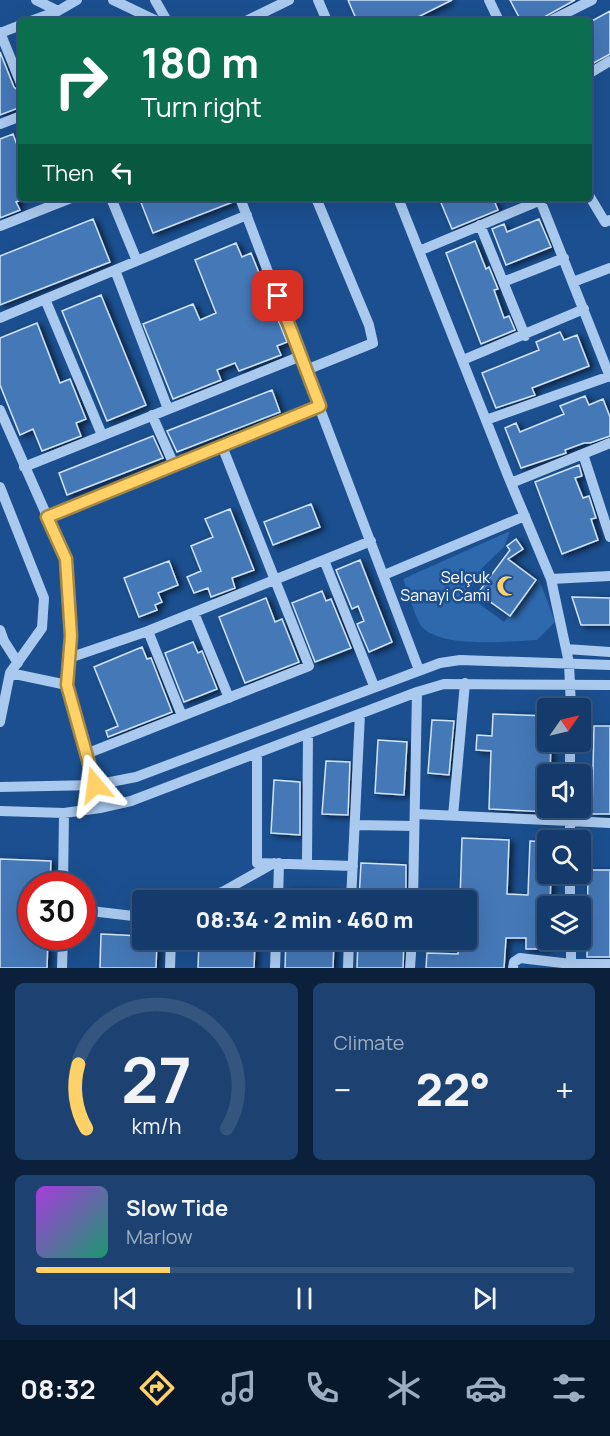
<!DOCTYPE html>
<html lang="en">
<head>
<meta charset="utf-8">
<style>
  :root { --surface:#143b6b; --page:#1d4271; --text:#f1f3f6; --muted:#9dadc1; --line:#33557e; --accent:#ffd166 }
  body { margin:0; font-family:Manrope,sans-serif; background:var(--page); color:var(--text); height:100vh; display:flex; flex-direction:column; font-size:22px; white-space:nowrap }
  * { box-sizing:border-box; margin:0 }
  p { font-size:20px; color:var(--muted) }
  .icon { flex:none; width:33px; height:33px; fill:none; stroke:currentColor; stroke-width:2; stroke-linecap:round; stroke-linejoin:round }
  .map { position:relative; height:968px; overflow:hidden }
  .drawer { display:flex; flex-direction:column; gap:15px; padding:15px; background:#0b203b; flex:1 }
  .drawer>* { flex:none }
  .guide { position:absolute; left:18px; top:18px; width:574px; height:183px; border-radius:6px; box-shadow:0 6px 24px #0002,0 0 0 2px var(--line); background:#0b6e4f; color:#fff; overflow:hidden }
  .needle { width:39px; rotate:56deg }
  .fabs { position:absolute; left:537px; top:698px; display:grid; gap:12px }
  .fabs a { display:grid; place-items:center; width:54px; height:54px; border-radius:6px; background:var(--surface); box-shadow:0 6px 24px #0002,0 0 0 2px var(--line); font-size:30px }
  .speed { position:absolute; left:18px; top:872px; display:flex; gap:12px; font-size:30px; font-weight:700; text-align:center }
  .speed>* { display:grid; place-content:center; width:78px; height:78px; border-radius:50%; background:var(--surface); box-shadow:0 6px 24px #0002,0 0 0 2px var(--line); line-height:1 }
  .speed .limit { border:9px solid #d22; background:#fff; color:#111 }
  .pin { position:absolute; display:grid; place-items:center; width:51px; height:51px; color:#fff; margin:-26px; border-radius:12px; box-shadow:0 3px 9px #0006 }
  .me { position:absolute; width:66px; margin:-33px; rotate:344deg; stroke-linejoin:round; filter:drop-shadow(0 0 4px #0008) }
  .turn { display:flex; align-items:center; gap:21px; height:126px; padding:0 24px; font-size:27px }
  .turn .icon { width:78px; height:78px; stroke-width:2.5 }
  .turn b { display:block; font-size:42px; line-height:51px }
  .then { display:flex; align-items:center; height:57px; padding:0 24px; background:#0003; gap:12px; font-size:22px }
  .big { font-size:45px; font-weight:800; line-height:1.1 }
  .drawer .card { flex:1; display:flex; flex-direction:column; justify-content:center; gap:9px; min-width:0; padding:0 21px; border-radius:9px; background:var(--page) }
  .drawer .dial { align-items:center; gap:0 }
  .dial svg { height:156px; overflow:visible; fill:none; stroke:var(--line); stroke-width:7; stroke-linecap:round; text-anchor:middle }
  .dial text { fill:var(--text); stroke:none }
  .song { display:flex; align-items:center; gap:18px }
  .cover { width:72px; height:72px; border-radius:9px; background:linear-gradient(135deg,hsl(280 70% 55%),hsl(160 70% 35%)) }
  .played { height:6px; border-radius:3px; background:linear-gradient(90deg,var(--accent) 25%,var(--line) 25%) }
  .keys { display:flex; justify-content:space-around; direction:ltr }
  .heat { display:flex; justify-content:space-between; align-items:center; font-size:33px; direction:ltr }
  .drawer .tiles { flex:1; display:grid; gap:15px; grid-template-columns:1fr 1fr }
  .card:last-child { grid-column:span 2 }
  .trip { position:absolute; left:132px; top:890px; width:345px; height:60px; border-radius:6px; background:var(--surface); box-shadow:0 6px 24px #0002,0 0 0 2px var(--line); font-weight:800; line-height:60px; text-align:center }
  .dock { display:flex; height:96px; justify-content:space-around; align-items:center; background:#08182b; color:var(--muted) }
  .dock .icon { width:42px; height:42px }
  .dock .current { color:var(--accent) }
  .dock b { font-size:27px; color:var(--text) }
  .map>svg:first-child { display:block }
</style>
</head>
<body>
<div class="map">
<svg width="610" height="968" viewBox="0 0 610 968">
  <defs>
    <filter id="shadow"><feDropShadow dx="4" dy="2" stdDeviation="3" flood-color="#0009"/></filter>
  </defs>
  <rect width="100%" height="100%" fill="#1b4f8f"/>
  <path fill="#2e69ad" d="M510 531 504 547 483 567 467 595 504 622 539 579 555 622 537 640C509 641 443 649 422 627 416 620 407 589 403 579Z"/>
  <path fill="#4478b7" stroke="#cfe3fa" stroke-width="1.5" filter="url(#shadow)" d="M348 0H452L410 21H357Z
    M510 0H575L537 21H521Z
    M610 11V54L590 65V22Z
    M0 52 14 87 21 93V107L0 115Z
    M13 134 17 145 21 143V200L16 202 20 210 0 218V139Z
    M146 198H233V202L153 233 140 200Z
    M439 198H493L498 210 452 229Z
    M93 219 110 262 0 305V256Z
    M539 219 551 247 506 265 492 229 504 224 507 232Z
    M475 241 486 269 489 267 498 289 494 290 504 318 509 316 515 330 481 344 446 253Z
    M236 243 242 257 251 253 287 342 277 346 281 355 239 371 235 363 217 370 221 380 173 399 143 324 193 304 200 320 216 313 195 260Z
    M101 295 146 405 107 421 62 311Z
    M37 323 60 383 70 379 86 419 76 423 81 436 42 451 33 429 20 435 0 385V338Z
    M560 332 564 340 577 335 589 366 532 388 535 395 496 408 482 373 539 350 536 342Z
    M272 390 280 412 177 452 167 431Z
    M585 396 589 405 603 399 610 417V436L590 443H584L565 450 566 453 521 468 505 428 516 423 520 432 564 414 560 406Z
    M153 436 163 458 67 495 59 473Z
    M579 465 582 476 575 478 583 498 589 496 596 518 591 519 598 540 562 554 535 482Z
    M311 504 320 527 273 545 264 522Z
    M230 509 254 570 232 578 235 588 211 597 208 588 194 593 187 577 201 571 191 546 213 537 205 519Z
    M516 539 523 549 508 559 536 580 510 616 478 593 510 550 507 546Z
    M360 560 392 642 369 652 357 624 364 621 358 606 352 609 336 570Z
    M169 561 178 585 158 593 162 602 155 605 157 610 139 617 124 578Z
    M322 591 326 601 331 599 351 648 315 662 292 603Z
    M572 597 610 598V625H581Z
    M266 598 275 622 282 619 299 662 245 683 219 617Z
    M193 642 198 653 202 651 217 689 184 702 165 653Z
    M142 647 147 659 151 658 172 712 108 737 106 731 118 726 94 667Z
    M493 714 548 716V741H551L550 774H548V812L489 809 491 751 476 750 477 735 492 736Z
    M432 720 454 721 449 775 428 773Z
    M594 726H610V814H592Z
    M378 740 407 742 404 795 375 793Z
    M326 761 350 762 348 815 322 814Z
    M274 780 300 782V835L271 833Z
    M462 838 509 840 507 894 528 895 530 841 548 842V873H551L550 906H548V949H526V938H506L504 968H426L427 953 458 954V939H466V900H460Z
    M0 859 51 861 50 885H32V936H48L47 968H0Z
    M361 863 406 865V900H359Z
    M588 870H610V957H587Z
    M288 889 336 891V900H288Z
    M101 934 142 936V939H157L156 968H100Z
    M286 939H334L333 968H285Z
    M358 939H404L403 968H357Z
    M199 940 255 942 254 968H198Z"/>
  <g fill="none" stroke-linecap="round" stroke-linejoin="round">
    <path stroke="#a9c9ee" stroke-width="10" d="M36 0 58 11 77 0
      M113 0 157 21
      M155 0 167 21
      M318 0 327 21
      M489 0 499 21
      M31 21 58 11
      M246 21 289 0
      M550 21 592 0
      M0 32 21 84
      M0 33 21 25
      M590 73 610 61
      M0 124 21 116
      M590 197 605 222 610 220
      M111 198 137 261
      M240 198 419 670
      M398 198 508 476 551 579 569 663 571 708
      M540 200 610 377
      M480 225 525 336
      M0 226 71 198
      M419 251 546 198
      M115 270 168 409
      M503 282 564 258
      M573 282 610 268
      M45 299 102 435
      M0 318 247 215
      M463 360 584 309
      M306 370 373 343 369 325 316 198
      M0 410 66 559 71 636 67 685 100 808
      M152 415 174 465
      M486 420 610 376
      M583 454 610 537
      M24 467 301 356
      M511 483 610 443
      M0 487 44 598 42 628 10 673 0 722
      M47 517 320 406
      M324 560 374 686
      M384 575 525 516
      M551 579 610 576
      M194 613 229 698
      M0 630 4 641 18 663
      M148 631 182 716
      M566 649 610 652
      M69 658 148 631 371 541
      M10 673 67 685
      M86 754 309 666 222 446
      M257 754V863L353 866
      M570 774V741
      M0 787 95 785 136 777 440 663 460 660 610 665
      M570 807V821L610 823
      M0 811 64 813 100 808 131 801 417 692 444 684 610 685
      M415 814 570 821V840
      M453 816 465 683
      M355 825 414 826
      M307 864 308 734
      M570 873V906
      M63 885 64 813
      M203 900 224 891 274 863
      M278 900 279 863
      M351 900 360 714
      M413 900 417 692
      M82 910 142 917
      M571 939V968
      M62 968 63 936
      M170 968 171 939
      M275 968 276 939
      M348 968 349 939
      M410 968 412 939
      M513 968 514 962 520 958 571 964H610"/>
  </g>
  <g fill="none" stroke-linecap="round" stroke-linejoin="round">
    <g stroke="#a68842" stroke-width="15">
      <path id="route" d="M95 785 67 685 71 636 66 559 47 517 320 406 278 296"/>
    </g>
    <use href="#route" stroke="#ffd166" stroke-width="10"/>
  </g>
  <defs>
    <g id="mosque-bare" transform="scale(1.62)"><path d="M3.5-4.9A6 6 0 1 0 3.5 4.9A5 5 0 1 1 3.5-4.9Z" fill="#ffd166" stroke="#1b4f8f" stroke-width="2.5" paint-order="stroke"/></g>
  </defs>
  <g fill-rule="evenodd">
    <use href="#mosque-bare" x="507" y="586"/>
  </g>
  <g text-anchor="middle" stroke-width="5" stroke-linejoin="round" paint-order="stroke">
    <g font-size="16" fill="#fff" stroke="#1b4f8f" text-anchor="end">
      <text x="490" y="583">Selçuk<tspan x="490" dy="18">Sanayi Cami</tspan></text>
    </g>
  </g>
</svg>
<div class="fabs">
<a><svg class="needle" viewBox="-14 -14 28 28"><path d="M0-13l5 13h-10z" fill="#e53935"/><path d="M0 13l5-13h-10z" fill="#9dadc1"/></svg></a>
<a><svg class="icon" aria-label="sound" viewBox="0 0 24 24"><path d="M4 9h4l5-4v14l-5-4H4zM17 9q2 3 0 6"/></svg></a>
<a><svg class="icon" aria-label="search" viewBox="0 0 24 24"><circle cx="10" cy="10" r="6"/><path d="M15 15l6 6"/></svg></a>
<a><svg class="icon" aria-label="layers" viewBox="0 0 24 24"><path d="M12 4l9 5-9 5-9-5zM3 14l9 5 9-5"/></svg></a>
</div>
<div class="speed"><div class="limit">30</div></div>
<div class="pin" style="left:278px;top:296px;background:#d93025"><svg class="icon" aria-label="arrive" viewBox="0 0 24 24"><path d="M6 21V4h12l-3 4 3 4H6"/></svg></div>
<svg class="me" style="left:95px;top:785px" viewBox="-20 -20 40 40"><path d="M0-17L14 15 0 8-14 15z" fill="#ffd166" stroke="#fff" stroke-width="4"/></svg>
<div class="trip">08:34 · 2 min · 460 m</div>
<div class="guide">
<div class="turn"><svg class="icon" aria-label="right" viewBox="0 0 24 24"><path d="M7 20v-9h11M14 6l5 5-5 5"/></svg><div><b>180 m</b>Turn right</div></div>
<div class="then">Then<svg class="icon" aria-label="left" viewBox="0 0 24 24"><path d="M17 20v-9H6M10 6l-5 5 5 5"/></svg></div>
</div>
</div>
<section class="drawer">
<div class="tiles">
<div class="card dial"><svg viewBox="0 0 100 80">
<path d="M14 69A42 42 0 1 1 86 69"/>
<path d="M14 69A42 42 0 0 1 10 36" stroke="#ffd166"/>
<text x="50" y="56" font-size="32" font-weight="700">27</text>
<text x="50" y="72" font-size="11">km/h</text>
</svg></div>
<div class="card"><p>Climate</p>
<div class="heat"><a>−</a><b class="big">22°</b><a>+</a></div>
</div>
<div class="card">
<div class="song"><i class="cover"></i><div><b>Slow Tide</b><p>Marlow</p></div></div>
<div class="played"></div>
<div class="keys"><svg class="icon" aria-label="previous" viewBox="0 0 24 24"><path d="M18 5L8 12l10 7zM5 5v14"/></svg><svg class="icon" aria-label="pause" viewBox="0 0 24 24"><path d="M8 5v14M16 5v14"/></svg><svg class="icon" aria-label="next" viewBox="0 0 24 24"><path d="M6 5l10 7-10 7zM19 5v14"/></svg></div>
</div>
</div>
</section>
<nav class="dock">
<b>08:32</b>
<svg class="icon current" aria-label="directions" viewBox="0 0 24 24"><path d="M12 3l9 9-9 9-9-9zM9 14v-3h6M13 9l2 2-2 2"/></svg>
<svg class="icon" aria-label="music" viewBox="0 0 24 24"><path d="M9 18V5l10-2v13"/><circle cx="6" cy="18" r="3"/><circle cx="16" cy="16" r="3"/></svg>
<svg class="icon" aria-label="phone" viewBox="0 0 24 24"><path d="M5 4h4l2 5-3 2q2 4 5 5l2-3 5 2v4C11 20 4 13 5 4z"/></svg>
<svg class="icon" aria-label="climate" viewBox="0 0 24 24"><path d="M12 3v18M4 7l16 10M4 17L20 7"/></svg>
<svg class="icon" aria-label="car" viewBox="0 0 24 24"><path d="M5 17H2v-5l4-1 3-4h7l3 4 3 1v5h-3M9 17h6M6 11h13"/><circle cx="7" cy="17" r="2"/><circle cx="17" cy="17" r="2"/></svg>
<svg class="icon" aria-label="filters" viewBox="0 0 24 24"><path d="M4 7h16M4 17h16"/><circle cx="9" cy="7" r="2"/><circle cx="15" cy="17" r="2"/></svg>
</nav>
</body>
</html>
